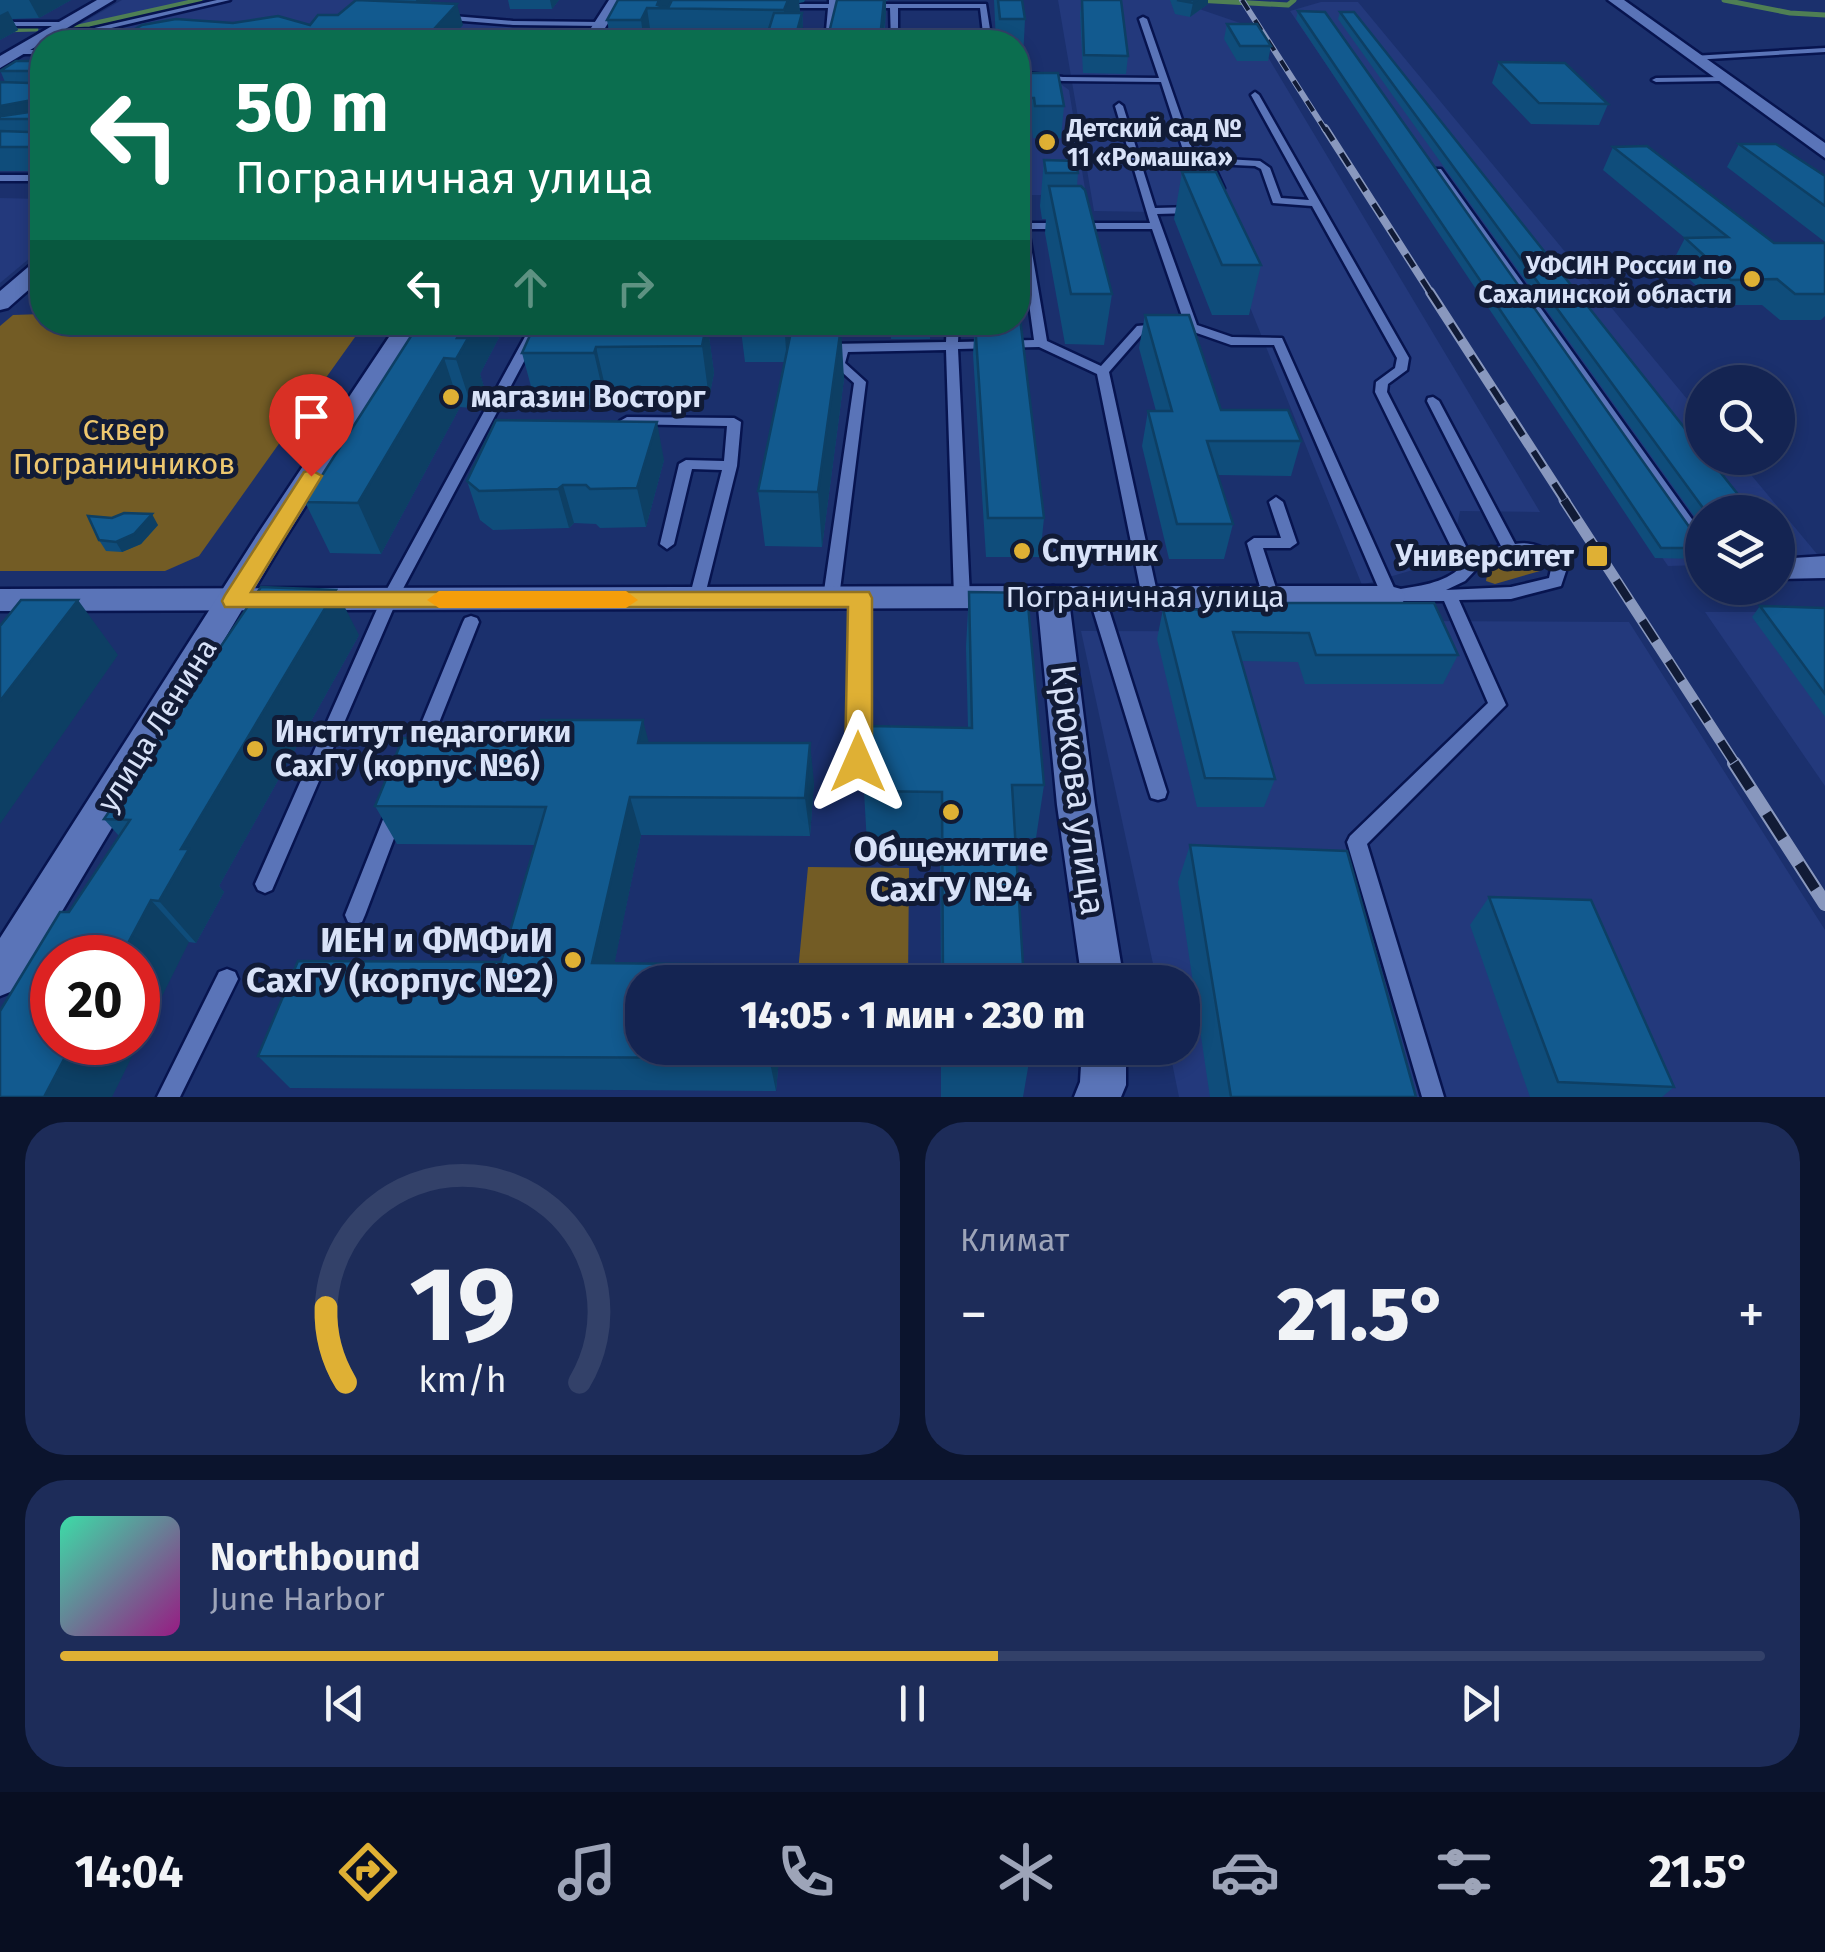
<!DOCTYPE html>
<html lang="ru">
<head>
<meta charset="utf-8">
<style>
  :root { --surface:#142452; --page:#1d2c59; --text:#f1f3f6; --muted:#9da4b8; --line:#334169; --accent:#dfb034 }
  body { margin:0; font-family:"Fira Sans",sans-serif; background:var(--page); color:var(--text); height:100vh; display:flex; flex-direction:column; font-size:38px; white-space:nowrap }
  * { box-sizing:border-box; margin:0 }
  p { font-size:32px; color:var(--muted) }
  .icon { flex:none; width:55px; height:55px; fill:none; stroke:currentColor; stroke-width:2; stroke-linecap:round; stroke-linejoin:round }
  .map { position:relative; height:1097px; overflow:hidden }
  .details { display:flex; flex-direction:column; gap:25px; padding:25px; background:#0b142d; flex:1 }
  .details>* { flex:none }
  .guide { position:absolute; left:30px; top:30px; width:1000px; height:305px; border-radius:40px; box-shadow:0 5px 15px #0003,0 0 0 2px var(--line); background:#0b6e4f; color:#fff; overflow:hidden }
  .buttons { position:absolute; left:1685px; top:365px; display:grid; gap:20px }
  .buttons a { display:grid; place-items:center; width:110px; height:110px; border-radius:50%; background:var(--surface); box-shadow:0 5px 15px #0003,0 0 0 2px var(--line); font-size:50px }
  .speed { position:absolute; left:30px; top:935px; display:flex; gap:20px; font-size:50px; font-weight:700; text-align:center }
  .speed>* { display:grid; place-content:center; width:130px; height:130px; border-radius:50%; background:var(--surface); box-shadow:0 5px 15px #0003,0 0 0 2px var(--line); line-height:1 }
  .speed .limit { border:15px solid #d22; background:#fff; color:#111 }
  .pin { position:absolute; display:grid; place-items:center; width:85px; height:85px; color:#fff; margin:-102px -42px; border-radius:50% 50% 50% 0; rotate:-45deg; box-shadow:0 0 10px #0007 }
  .pin .icon { rotate:45deg }
  .me { position:absolute; width:110px; margin:-55px; rotate:0deg; stroke-linejoin:round; filter:drop-shadow(0 0 8px #0008) }
  .turn { display:flex; align-items:center; gap:35px; height:210px; padding:0 40px; font-size:45px }
  .turn .icon { width:130px; height:130px; stroke-width:2.5 }
  .turn b { display:block; font-size:70px; line-height:85px }
  .lanes { display:flex; align-items:center; height:95px; padding:0 40px; background:#0003; justify-content:center; gap:50px; direction:ltr }
  .lanes .off { opacity:.35 }
  .big { font-size:75px; font-weight:800; line-height:1.1 }
  .details .widget { flex:1; display:flex; flex-direction:column; justify-content:center; gap:15px; min-width:0; padding:0 35px; border-radius:40px; background:var(--page) }
  .details .dial { align-items:center; gap:0 }
  .dial svg { height:260px; overflow:visible; fill:none; stroke:var(--line); stroke-width:7; stroke-linecap:round; text-anchor:middle }
  .dial text { fill:var(--text); stroke:none }
  .song { display:flex; align-items:center; gap:30px }
  .cover { width:120px; height:120px; border-radius:15px; background:linear-gradient(135deg,hsl(160 70% 55%),hsl(310 70% 35%)) }
  .played { height:10px; border-radius:5px; background:linear-gradient(90deg,var(--accent) 55%,var(--line) 55%) }
  .keys { display:flex; justify-content:space-around; direction:ltr }
  .heat { display:flex; justify-content:space-between; align-items:center; font-size:55px; direction:ltr }
  .details .tiles { flex:1; display:grid; gap:25px; grid-template-columns:1fr 1fr }
  .widget:last-child { grid-column:span 2 }
  .trip { position:absolute; left:625px; top:965px; width:575px; height:100px; border-radius:40px; background:var(--surface); box-shadow:0 5px 15px #0003,0 0 0 2px var(--line); font-weight:800; line-height:100px; text-align:center }
  .tab-bar { display:flex; height:160px; justify-content:space-around; align-items:center; background:#080e21; color:var(--muted) }
  .tab-bar .icon { width:70px; height:70px }
  .tab-bar .selected { color:var(--accent) }
  .tab-bar b { font-size:45px; color:var(--text) }
  .map>svg:first-child { display:block }
</style>
</head>
<body>
<div class="map">
<svg width="1825" height="1097" viewBox="0 0 1825 1097">
  <rect width="100%" height="100%" fill="#1b306d"/>
  <path fill="#23397c" d="M122 0H359L360 22 481 20 504 26 575 29 565 42H49Z
    M1058 0H1173L1240 23 1256 37 1540 512 1460 511 1450 559 1362 585 1212 213 1094 211Z
    M1321 2H1358L1702 417V458H1737L1822 560 1778 562V512H1702V565L1668 566 1290 11Z
    M1018 81 1058 82 1069 90 1086 195H1018Z
    M0 198 42 199V248L0 283Z
    M1705 612H1825V786Z
    M1417 621 1629 622 1825 930V1097H1179L1169 1048H1182V982H1157L1081 631 1419 632Z"/>
  <path fill="#735c25" d="M42 314V322L365 323 199 556 165 571H0V326L13 315Z
    M1518 557 1535 563 1540 571 1495 584 1486 581 1489 564Z
    M808 867 909 868 908 982H797Z"/>
  <g fill="none" stroke-linecap="round" stroke-linejoin="round">
    <path stroke="#4f7f54" stroke-width="5" d="M1196 0 1288 5 1294 0
      M1724 0 1790 13 1825 15
      M69 29 200 0
      M0 30 36 29"/>
    <g stroke="#07144f" stroke-width="5">
      <path id="service" d="M217 0H230L90 33 50 35 46 33 50 31 90 29Z
        M829 0H837L836 4H986L992 42H984L980 8H898V42H891L890 8H836L832 42H825L828 8H779L775 6 779 4H829Z
        M441 15 513 21 601 22 605 24 601 26 513 25 438 19Z
        M1143 17 1147 19 1193 151 1209 158 1260 161 1270 168 1281 198 1309 200 1251 95 1255 92 1259 95 1409 358 1407 370 1388 384 1387 392 1471 556 1475 552 1501 546 1427 401 1428 398 1433 397 1439 401 1515 544C1535 540 1555 552 1567 568L1561 586 1511 599 1459 600 1506 705 1367 844 1444 1097H1422L1347 842 1350 836 1488 703 1444 601H1384L1274 345H1231L1191 331H1183L1181 328 1185 325 1152 229H1028L1047 341 1101 366 1137 326 1159 324 1165 328 1159 332H1144L1109 372 1158 597 1156 601H1144L1142 597 1097 374 1039 347 958 349 970 597 968 601H956L954 597 946 350 848 352 845 363 866 382 839 598 837 602H825L823 598 854 383 833 364 836 352 822 351 812 343 814 322H826L824 342 829 344 946 342 947 322H959L958 342 1034 340 1018 223H1150L1115 106 1119 103 1123 106 1155 208 1193 207 1198 210 1193 213 1157 214 1197 325 1232 337 1282 338 1395 590C1417 586 1444 584 1461 567L1375 392 1376 382 1395 368 1397 358 1312 206 1273 203 1261 169 1255 166 1213 164 1224 188 1216 190 1203 163 1184 153 1161 82 1063 81 1018 76V72L1063 77 1159 78 1139 19ZM1522 552 1545 561 1551 569 1549 578 1511 587 1446 590 1465 581 1485 560Z
        M0 22H61L65 24 61 26H0Z
        M1825 48V52L1693 60 1689 58 1693 56Z
        M21 50H42V54H18V50Z
        M1724 77 1725 79 1721 81 1656 82 1652 80 1656 78Z
        M1435 169H1441L1702 533V548L1697 547 1435 173Z
        M0 175H42V181H0Z
        M533 322H545L397 600 272 890 265 893 258 890 255 884 381 600Z
        M627 417 734 418 741 422 737 466 703 603H691L689 599 722 470 692 469 674 544 667 549 660 544 679 464 686 460 724 461 727 426 622 424 620 421Z
        M1276 497 1283 502 1297 543 1290 548H1263L1279 597 1277 601H1265L1263 597 1247 543 1254 538H1281L1269 502Z
        M1097 591 1103 593 1105 597 1167 792 1165 798 1158 800 1151 798 1149 792 1089 597 1091 593Z
        M860 592 866 594 868 598V762L865 767 859 769 853 767 850 762 852 598 854 594Z
        M471 616 477 618 479 622 425 758 422 763 416 765 410 763 407 758 463 622 465 618Z
        M395 804 402 806 404 812 365 915 362 922 355 924 348 922 345 915 386 812 388 806Z
        M227 969 235 972 238 979 180 1097H157L219 972Z"/>
    </g>
    <g stroke="#07144f" stroke-width="5">
      <path id="minor" d="M97 0H114L0 68V56Z
        M42 260V278L8 308 0 310V291L34 262Z
        M1825 556V578L1778 579V559Z
        M1053 586H1390L1401 589 1406 597 1401 605 1390 608H1070L1095 805 1124 982H1082L1057 805 1037 597 1042 589Z
        M1082 1048H1126V1085L1121 1097H1074L1080 1082Z"/>
    </g>
    <g stroke="#07144f" stroke-width="5">
      <path id="tertiary" d="M1053 586 1064 589 1069 597 1064 605 1053 608 0 611V589Z"/>
    </g>
    <g stroke="#07144f" stroke-width="5">
      <path id="secondary" d="M609 0H623L596 42H582Z
        M1608 0H1624L1825 143V158Z
        M399 322H422L282 543 15 990 0 996V938L259 532Z"/>
    </g>
    <use href="#service" fill="#5a74b8" fill-rule="evenodd"/>
    <use href="#minor" fill="#5a74b8" fill-rule="evenodd"/>
    <use href="#tertiary" fill="#5a74b8" fill-rule="evenodd"/>
    <use href="#secondary" fill="#5a74b8" fill-rule="evenodd"/>
    <g stroke="#8998be" stroke-width="6">
      <path id="rail-far4" d="M1242 0 1326 131"/>
    </g>
    <g stroke="#8998be" stroke-width="8">
      <path id="rail-far3" d="M1325 128 1432 295"/>
    </g>
    <g stroke="#8998be" stroke-width="10">
      <path id="rail-far2" d="M1430 292 1566 502"/>
    </g>
    <g stroke="#8998be" stroke-width="11">
      <path id="rail-far1" d="M1564 500 1736 765"/>
    </g>
    <g stroke="#8998be" stroke-width="14">
      <path id="rail" d="M1734 763 1825 904"/>
    </g>
    <use href="#rail-far4" stroke="#111b36" stroke-width="4" stroke-dasharray="12" stroke-linecap="butt"/>
    <use href="#rail-far3" stroke="#111b36" stroke-width="5" stroke-dasharray="15" stroke-linecap="butt"/>
    <use href="#rail-far2" stroke="#111b36" stroke-width="6" stroke-dasharray="19" stroke-linecap="butt"/>
    <use href="#rail-far1" stroke="#111b36" stroke-width="8" stroke-dasharray="24" stroke-linecap="butt"/>
    <use href="#rail" stroke="#111b36" stroke-width="10" stroke-dasharray="30" stroke-linecap="butt"/>
  </g>
  <path fill="#0f4d7b" d="M0 0H71L39 18 12 19 18 30 0 40Z
    M379 0H431L428 3 463 25 447 42 233 23 310 25 338 15 372 1 379 2Z
    M508 0H559L552 9H510Z
    M618 0H805L804 2 799 3 800 13H802L804 42H611L607 20Z
    M837 0H889L886 1 885 29 984 42H828V37Z
    M994 0H1022L1025 19 1023 59H1018V42H996Z
    M1082 0 1128 56 1126 74 1083 73 1080 13Z
    M1170 0H1208V4L1190 17 1175 14Z
    M1298 11 1702 545V552L1698 559 1655 558 1296 19Z
    M1340 12 1752 512H1702V527L1338 19Z
    M1227 24 1271 46 1268 61H1237L1224 39Z
    M42 61V171H0V82H5L0 70Z
    M1499 62 1608 104 1599 125 1531 124 1492 83Z
    M1018 73 1064 106 1061 138H1033L1032 130H1018Z
    M1739 144 1825 176V242L1727 167Z
    M1613 147 1774 243H1825V316L1821 320H1780L1762 305H1717L1672 263 1685 238 1603 170Z
    M1044 160 1078 173 1077 186 1112 294 1104 345 1065 344 1045 233 1046 219H1042L1040 206Z
    M1182 172 1261 265 1249 315H1212L1174 219Z
    M1145 315 1221 410 1301 441 1291 476 1218 475 1233 524 1224 559H1169L1142 446 1148 411H1156L1139 348Z
    M420 322H507L480 374 484 387 472 408 460 407 381 554 330 553 305 502Z
    M707 322 714 373 709 398 608 399 606 405H536L522 353Z
    M740 322H836L844 379 822 547 765 546 758 491 784 362H745Z
    M891 322H931L930 339H891Z
    M975 322 1044 518 1040 557H986L973 354Z
    M664 460 646 527 600 528 596 524 574 523 569 528 493 530 480 520 467 481Z
    M112 518 158 525 141 544 122 552 106 551 99 540Z
    M969 592 1044 785 1036 838H1015L1024 982H941L940 845 867 844 864 791 968 728 966 647Z
    M1225 603 1458 655 1443 684H1305L1298 662 1241 661 1275 779 1264 807H1197L1157 639 1163 609 1223 610Z
    M1760 606 1825 608V717L1752 617Z
    M359 635 219 886 224 892 196 943 189 942 69 912 119 836 104 819Z
    M649 743 814 782 810 836 641 835 614 964 778 965 781 982H642L780 1048 776 1091 290 1088 258 1056 501 962 535 845 397 844 375 806Z
    M1190 845 1416 1097H1210L1178 882Z
    M1489 897 1674 1087 1662 1097H1530L1470 925Z
    M941 1048H1028L1029 1062 1023 1097H941Z"/>
  <path fill="#0d3f64" d="M29 0H71L39 18Z
    M416 0H431L419 12Z
    M550 0H559L552 9Z
    M659 0H673L674 8H657Z
    M788 0H799L800 14 786 42 784 10Z
    M884 0H886V13L883 42 881 29Z
    M1197 0H1208V4L1190 17 1193 3Z
    M457 4 463 25 447 42H422Z
    M647 8 652 42H644L641 20Z
    M8 11 18 30 0 40V15Z
    M802 13 804 42H794Z
    M32 100 29 119H0V106Z
    M466 322H507L480 374 484 387 472 408 456 359 457 338Z
    M707 322 714 373 709 398 702 346Z
    M784 322H794L787 363Z
    M841 327 844 379 822 547 818 492Z
    M596 347 608 399 606 405 594 353Z
    M444 358 460 407 381 554 358 503Z
    M657 422 664 460 646 527 637 488Z
    M563 485 574 523 569 528 558 489Z
    M152 514 158 525 141 544 122 552 116 542Z
    M336 590 359 635 219 886 224 892 196 943 159 901 181 849Z
    M78 600 118 655 0 824V701Z
    M643 720 653 759 638 743Z
    M810 743 814 782 810 836 805 798Z
    M630 797 641 835 607 999 592 963Z
    M151 900 189 942 112 1097H44L73 1042H138V958H120Z
    M770 1048H780L776 1091 769 1058Z"/>
  <path fill="#125a8f" stroke="#0d3f64" stroke-width="2.5" d="M356 0 457 4 422 42H113L142 25 176 19 233 23 278 16 310 25 318 15H338Z
    M618 0H659L657 5 668 8 672 0H788L784 10 647 8 641 20H607Z
    M837 0H884L881 29 983 30 984 42H864L865 37H828Z
    M998 0H1022L1025 19H1000Z
    M1082 0H1121L1128 56 1084 55Z
    M1177 0H1197L1193 3Z
    M1298 11 1325 12 1702 545V548H1661Z
    M1340 12H1354L1702 450V458H1709L1752 512H1706Z
    M774 13H802L794 42H765Z
    M1227 24H1257L1271 46H1240Z
    M16 61H42V147H0V131L29 132 33 128 29 119H0V114L3 116 30 112 32 100 0 106V82L30 83 34 74 30 71H0Z
    M1499 62 1565 63 1608 104 1539 103Z
    M1018 73H1058L1064 106H1035L1034 98H1018Z
    M1739 144H1776L1825 176V206Z
    M1647 146 1774 243H1825V294H1795L1777 279 1731 280 1685 238 1728 237 1613 147Z
    M1044 160 1076 161 1078 173H1046Z
    M1182 172H1216L1261 265H1222Z
    M1049 186H1081L1085 190 1112 294H1071Z
    M1145 315H1189L1221 410H1288L1301 441H1207L1233 524H1177L1148 411H1172Z
    M1018 318H1020L1044 518H988L975 322H1018Z
    M420 322H466L457 338H468L456 359 444 358 358 503 305 502Z
    M536 322H707L702 346 596 347 594 353H522Z
    M793 322H836L841 327 818 492 758 491Z
    M496 420 657 422 637 488 590 489 586 485H563L558 489 479 491 467 481Z
    M124 513 152 514 134 534 116 542 99 540 88 516 112 518Z
    M261 587 336 590 181 849H189L159 901 151 900 120 958H52V1042H73L44 1097H0V1011L60 912H69L130 820 104 819Z
    M969 592 1027 593 1044 785H1012L1024 982H943L942 792 864 791 868 726 972 728Z
    M21 600H78L0 701V626Z
    M1225 603H1434L1458 655H1316L1309 633 1233 632 1275 779 1205 778 1163 609 1227 610Z
    M1760 606 1825 608V694Z
    M541 720H643L638 743H810L805 798 630 797 592 963 778 965 777 982H642V1048H770L769 1058 258 1056 298 961 501 962 546 807 375 806 403 738 535 739Z
    M1190 845 1347 851 1416 1097H1231Z
    M1489 897 1591 900 1674 1087 1558 1082Z
    M943 1048H1028L1029 1062 943 1060Z"/>
  <path fill="#dfb034" stroke="#917222" stroke-width="2.5" d="M311 470 322 476 251 592H869L872 598V762L868 770 858 773 849 770 845 762 848 607H225L222 601 225 595 304 472Z"/>
  <path fill="#f59e0b" d="M439 591H626L638 600 626 608H439L427 600Z"/>
  <g fill="#dfb034" stroke="#111b36" stroke-width="4">
    <circle cx="1047" cy="142" r="10"/>
    <circle cx="1752" cy="279" r="10"/>
    <circle cx="451" cy="397" r="10"/>
    <circle cx="1022" cy="551" r="10"/>
    <rect x="1585" y="544" width="24" height="24" rx="5"/>
    <circle cx="255" cy="749" r="10"/>
    <circle cx="951" cy="812" r="10"/>
    <circle cx="573" cy="960" r="10"/>
  </g>
  <g text-anchor="middle" stroke-width="10" stroke-linejoin="round" paint-order="stroke">
    <g font-size="25" font-weight="bold" fill="#d8e2f8" stroke="#111b36" text-anchor="start">
      <text x="1067" y="137">Детский сад №<tspan x="1067" dy="29">11 «Ромашка»</tspan></text>
      <text x="1732" y="274" text-anchor="end">УФСИН России по<tspan x="1732" dy="29">Сахалинской области</tspan></text>
    </g>
    <g font-size="30" font-weight="bold" fill="#d8e2f8" stroke="#111b36" text-anchor="start">
      <text x="471" y="407">магазин Восторг</text>
      <text x="1042" y="561">Спутник</text>
      <text x="1574" y="566" text-anchor="end">Университет</text>
      <text x="275" y="742">Институт педагогики<tspan x="275" dy="34">СахГУ (корпус №6)</tspan></text>
    </g>
    <g font-size="30" fill="#edc76f" stroke="#111b36">
      <text x="124" y="440">Сквер<tspan x="124" dy="34">Пограничников</tspan></text>
    </g>
    <g font-size="30" fill="#d8e2f8" stroke="#111b36">
      <text x="1145" y="607">Пограничная улица</text>
      <text transform="translate(157 725) rotate(-58)" y="10">улица Ленина</text>
    </g>
    <g font-size="35" fill="#d8e2f8" stroke="#111b36">
      <text transform="translate(1078 790) rotate(83)" y="12">Крюкова улица</text>
    </g>
    <g font-size="35" font-weight="bold" fill="#d8e2f8" stroke="#111b36">
      <text x="951" y="861">Общежитие<tspan x="951" dy="40">СахГУ №4</tspan></text>
      <text x="553" y="952" text-anchor="end">ИЕН и ФМФиИ<tspan x="553" dy="40">СахГУ (корпус №2)</tspan></text>
    </g>
  </g>
</svg>
<div class="buttons">
<a><svg class="icon" aria-label="search" viewBox="0 0 24 24"><circle cx="10" cy="10" r="6"/><path d="M15 15l6 6"/></svg></a>
<a><svg class="icon" aria-label="layers" viewBox="0 0 24 24"><path d="M12 4l9 5-9 5-9-5zM3 14l9 5 9-5"/></svg></a>
</div>
<div class="speed"><div class="limit">20</div></div>
<div class="pin" style="left:311px;top:476px;background:#d93025"><svg class="icon" aria-label="arrive" viewBox="0 0 24 24"><path d="M6 21V4h12l-3 4 3 4H6"/></svg></div>
<svg class="me" style="left:858px;top:762px" viewBox="-20 -20 40 40"><path d="M0-17L14 15 0 8-14 15z" fill="#dfb034" stroke="#fff" stroke-width="4"/></svg>
<div class="trip">14:05 · 1 мин · 230 m</div>
<div class="guide">
<div class="turn"><svg class="icon" aria-label="left" viewBox="0 0 24 24"><path d="M17 20v-9H6M10 6l-5 5 5 5"/></svg><div><b>50 m</b>Пограничная улица</div></div>
<div class="lanes"><svg class="icon" aria-label="left" viewBox="0 0 24 24"><path d="M17 20v-9H6M10 6l-5 5 5 5"/></svg><svg class="icon off" aria-label="ahead" viewBox="0 0 24 24"><path d="M12 20V5M6 11l6-6 6 6"/></svg><svg class="icon off" aria-label="right" viewBox="0 0 24 24"><path d="M7 20v-9h11M14 6l5 5-5 5"/></svg></div>
</div>
</div>
<section class="details">
<div class="tiles">
<div class="widget dial"><svg viewBox="0 0 100 80">
<path d="M14 69A42 42 0 1 1 86 69"/>
<path d="M14 69A42 42 0 0 1 8 46" stroke="#dfb034"/>
<text x="50" y="56" font-size="32" font-weight="700">19</text>
<text x="50" y="72" font-size="11">km/h</text>
</svg></div>
<div class="widget"><p>Климат</p>
<div class="heat"><a>−</a><b class="big">21.5°</b><a>+</a></div>
</div>
<div class="widget">
<div class="song"><i class="cover"></i><div><b>Northbound</b><p>June Harbor</p></div></div>
<div class="played"></div>
<div class="keys"><svg class="icon" aria-label="previous" viewBox="0 0 24 24"><path d="M18 5L8 12l10 7zM5 5v14"/></svg><svg class="icon" aria-label="pause" viewBox="0 0 24 24"><path d="M8 5v14M16 5v14"/></svg><svg class="icon" aria-label="next" viewBox="0 0 24 24"><path d="M6 5l10 7-10 7zM19 5v14"/></svg></div>
</div>
</div>
</section>
<nav class="tab-bar">
<b>14:04</b>
<svg class="icon selected" aria-label="directions" viewBox="0 0 24 24"><path d="M12 3l9 9-9 9-9-9zM9 14v-3h6M13 9l2 2-2 2"/></svg>
<svg class="icon" aria-label="music" viewBox="0 0 24 24"><path d="M9 18V5l10-2v13"/><circle cx="6" cy="18" r="3"/><circle cx="16" cy="16" r="3"/></svg>
<svg class="icon" aria-label="phone" viewBox="0 0 24 24"><path d="M5 4h4l2 5-3 2q2 4 5 5l2-3 5 2v4C11 20 4 13 5 4z"/></svg>
<svg class="icon" aria-label="climate" viewBox="0 0 24 24"><path d="M12 3v18M4 7l16 10M4 17L20 7"/></svg>
<svg class="icon" aria-label="car" viewBox="0 0 24 24"><path d="M5 17H2v-5l4-1 3-4h7l3 4 3 1v5h-3M9 17h6M6 11h13"/><circle cx="7" cy="17" r="2"/><circle cx="17" cy="17" r="2"/></svg>
<svg class="icon" aria-label="filters" viewBox="0 0 24 24"><path d="M4 7h16M4 17h16"/><circle cx="9" cy="7" r="2"/><circle cx="15" cy="17" r="2"/></svg>
<b>21.5°</b>
</nav>
</body>
</html>
